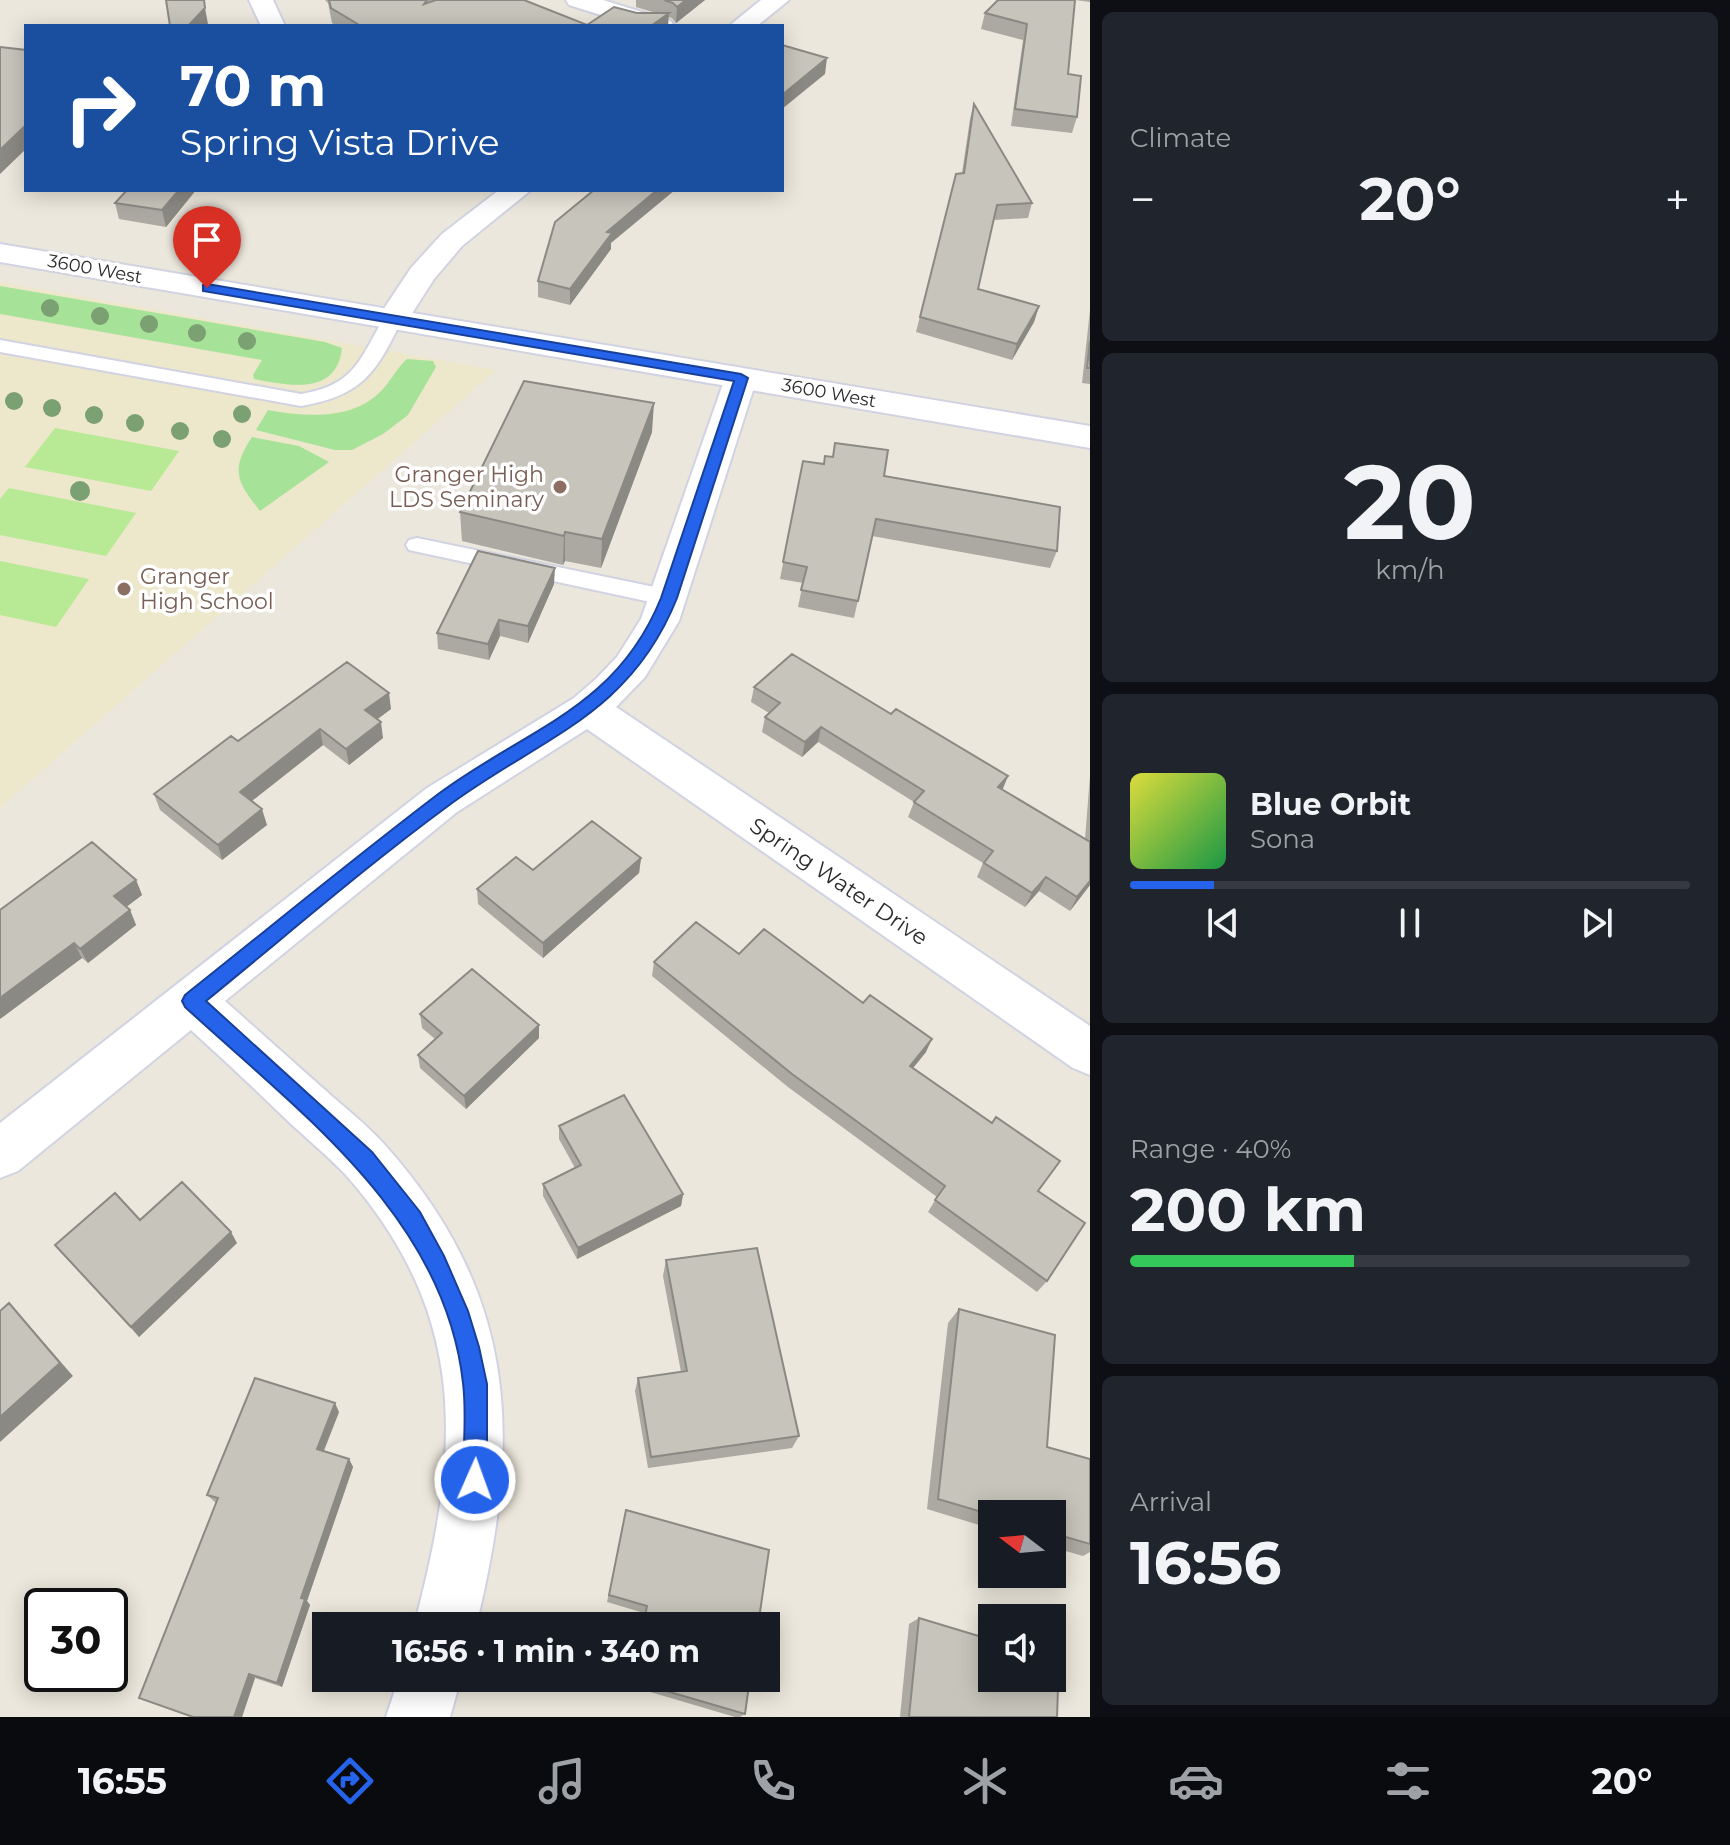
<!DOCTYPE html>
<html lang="en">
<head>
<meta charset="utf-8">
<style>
  :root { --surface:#171b24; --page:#20242c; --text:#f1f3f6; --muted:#9ea1a6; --line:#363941; --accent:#2563eb }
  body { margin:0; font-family:Montserrat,sans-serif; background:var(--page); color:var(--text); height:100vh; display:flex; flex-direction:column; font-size:30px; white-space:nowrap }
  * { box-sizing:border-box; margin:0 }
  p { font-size:26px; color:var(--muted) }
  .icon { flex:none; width:44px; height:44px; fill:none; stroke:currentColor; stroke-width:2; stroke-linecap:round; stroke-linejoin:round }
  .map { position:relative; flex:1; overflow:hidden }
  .side { display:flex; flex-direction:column; gap:12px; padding:12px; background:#0d0f14; width:640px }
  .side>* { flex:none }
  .guide { position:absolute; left:24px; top:24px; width:760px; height:168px; border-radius:0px; box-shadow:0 4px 20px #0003; background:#1a4fa0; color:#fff; overflow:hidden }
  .needle { width:52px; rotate:286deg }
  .tools { position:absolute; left:978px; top:1500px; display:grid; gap:16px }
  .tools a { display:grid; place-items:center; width:88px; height:88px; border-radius:0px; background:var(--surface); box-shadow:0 4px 20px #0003; font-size:40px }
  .speed { position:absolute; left:24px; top:1588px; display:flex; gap:16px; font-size:40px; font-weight:700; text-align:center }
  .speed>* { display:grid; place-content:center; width:104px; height:104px; border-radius:50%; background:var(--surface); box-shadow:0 4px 20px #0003; line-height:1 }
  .speed .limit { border:4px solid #111; border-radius:12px; background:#fff; color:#111 }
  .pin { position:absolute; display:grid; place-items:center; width:68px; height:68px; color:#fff; margin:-82px -34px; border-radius:50% 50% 50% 0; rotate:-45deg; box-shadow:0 0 8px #0007 }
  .pin .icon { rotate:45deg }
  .me { position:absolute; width:88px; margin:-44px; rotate:2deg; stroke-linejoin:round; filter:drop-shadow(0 0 6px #0008) }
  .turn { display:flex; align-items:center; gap:28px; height:168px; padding:0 24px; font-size:36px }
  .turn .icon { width:104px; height:104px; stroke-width:2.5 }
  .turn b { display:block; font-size:56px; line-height:68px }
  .big { font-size:60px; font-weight:700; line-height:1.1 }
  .side .tile { flex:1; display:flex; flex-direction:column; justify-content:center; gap:12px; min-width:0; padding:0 28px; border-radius:12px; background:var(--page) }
  .side .dial { align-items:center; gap:0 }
  .dial b { font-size:104px; line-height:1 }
  .song { display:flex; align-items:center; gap:24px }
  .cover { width:96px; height:96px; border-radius:12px; background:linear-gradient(135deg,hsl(60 70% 55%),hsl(140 70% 35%)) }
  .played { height:8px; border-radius:4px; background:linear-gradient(90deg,var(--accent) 15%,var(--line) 15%) }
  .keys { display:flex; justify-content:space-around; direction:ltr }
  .heat { display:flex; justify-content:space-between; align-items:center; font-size:44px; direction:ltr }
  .charge { height:12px; border-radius:6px; background:linear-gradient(90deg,#34c759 40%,var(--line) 0) }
  .trip { position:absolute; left:312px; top:1612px; width:468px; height:80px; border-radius:0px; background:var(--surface); box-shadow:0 4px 20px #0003; font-weight:700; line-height:80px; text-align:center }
  .dock { display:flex; height:128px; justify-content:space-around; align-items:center; background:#090b0e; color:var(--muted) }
  .dock .icon { width:56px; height:56px }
  .dock .active { color:var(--accent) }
  .dock b { font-size:36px; color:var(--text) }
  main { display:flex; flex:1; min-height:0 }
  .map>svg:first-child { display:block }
</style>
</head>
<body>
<main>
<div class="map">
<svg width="1090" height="1717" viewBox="0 0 1090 1717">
  <rect width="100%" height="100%" fill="#ece7dc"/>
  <path fill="#ede7cb" d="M0 282 496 370 0 808Z"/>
  <path fill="#a7e299" d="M0 286 325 342 342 348C337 397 286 385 254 379L253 375 262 360 0 314Z
    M407 359 433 361 436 367 408 415 383 434 352 450H335L256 430 268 410C306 417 354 421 383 389 392 379 397 368 407 359Z
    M252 437 299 446 329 462 260 511C237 482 230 470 252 437Z"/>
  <path fill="#b8e994" d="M55 428 179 451 151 491 25 467Z
    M9 488 136 513 106 556 0 535V499Z
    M0 561 89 579 56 627 0 615Z"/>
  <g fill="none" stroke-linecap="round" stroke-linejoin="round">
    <g stroke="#d1d2e2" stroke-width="4">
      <path id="lane" d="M393 313 402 319C377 372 362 396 301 406L0 352V340L301 394C357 385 360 357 386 315Z
        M417 538 669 590 677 592 680 598 677 604 669 606 409 550 406 545 409 540Z"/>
    </g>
    <g stroke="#d1d2e2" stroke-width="4">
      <path id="street" d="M249 0H273L285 26H261Z
        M566 0H603L671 21 674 26H636L569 5Z
        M761 0H789L757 26H729Z
        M499 190H531L462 246 434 279 404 326 393 328 382 326 377 319 411 268 442 234Z
        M741 368 753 371 757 378 679 621 645 677 616 707 1090 1026V1075L1073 1068 587 729 457 812 225 1001C259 1031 292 1061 325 1090 345 1108 366 1124 384 1144 519 1295 522 1437 476 1626H414C460 1453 471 1318 346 1175 328 1156 307 1139 288 1121 256 1090 224 1060 191 1030L18 1171 0 1178V1123L427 788 574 698 597 678 617 657 641 619 725 378 729 371Z
        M399 1678H461L450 1717H386Z"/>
    </g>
    <g stroke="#d1d2e2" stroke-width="4">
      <path id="secondary" d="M0 244 1090 426V448L0 262Z"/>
    </g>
    <use href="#lane" fill="#fff" fill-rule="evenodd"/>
    <use href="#street" fill="#fff" fill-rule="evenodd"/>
    <use href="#secondary" fill="#fff" fill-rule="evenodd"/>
  </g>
  <g fill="#7ba072">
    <circle cx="50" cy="308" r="9"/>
    <circle cx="100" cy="316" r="9"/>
    <circle cx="149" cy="324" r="9"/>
    <circle cx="197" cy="333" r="9"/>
    <circle cx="247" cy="341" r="9"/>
    <circle cx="14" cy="401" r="9"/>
    <circle cx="52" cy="408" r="9"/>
    <circle cx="242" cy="414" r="9"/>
    <circle cx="94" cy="415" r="9"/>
    <circle cx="135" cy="423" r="9"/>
    <circle cx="180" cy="431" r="9"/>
    <circle cx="222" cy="439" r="9"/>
    <circle cx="80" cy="491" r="10"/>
  </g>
  <path fill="#aba9a1" d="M325 0H524L587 25 637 13H656L636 7V0H705L676 23 672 18 668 17V26H337L332 23 328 3Z
    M998 0H1090V2L1075 0 1068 74 1077 117 1072 133 1011 126 1023 40 981 29 985 13Z
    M974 104 1032 203 1028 218 994 220 978 289 1039 306 1034 322 1012 360 916 332 956 174 962 173 970 119Z
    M127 190H196L166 227 119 219 115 203Z
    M611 243V249L570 305 538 297V281Z
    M1090 310V384L1082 383Z
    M652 432 601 568 565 561 563 565 462 541 460 512Z
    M803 461 884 476 1057 551 1050 568 872 536 854 618 798 607 803 583 780 579Z
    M554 584 528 643 500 636 489 660 438 649 437 633Z
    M754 687 1002 790 1085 839 1090 776V885L1070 911 1039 891 1025 907 977 877 983 863 908 817 914 802 818 742 802 757 762 732 765 717 769 713 751 702Z
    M391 709 377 719 383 738 349 765 323 745 252 801 267 825 222 860 160 810 154 794 238 741Z
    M641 858 639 873 543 958 478 904 477 889 533 870Z
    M136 880 142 895 126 907 130 910 136 925 88 963 82 958 0 1019Z
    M739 954 926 1052 913 1068 1038 1191 1047 1281 1037 1292 928 1212 937 1197 788 1087 652 976 654 962Z
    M420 1014 539 1038 466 1109 420 1068 418 1055 435 1039 422 1028Z
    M559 1126 683 1194 681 1206 577 1259 543 1196V1184L575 1168 559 1139Z
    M140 1220 237 1243 139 1337 55 1245Z
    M666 1260 799 1436 792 1448 648 1468 635 1391 638 1378 681 1372 663 1276Z
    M959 1309 1047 1447 1090 1459V1552L1083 1556 1052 1547V1514H992V1529L927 1509 948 1323Z
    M339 1412 324 1451 349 1459 353 1467 307 1601 310 1605 282 1687 255 1678 242 1717H192L216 1503 207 1495Z
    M626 1510 758 1626H642L644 1613 607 1602Z
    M919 1618 1057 1717H900L909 1624Z
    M631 1678H750L745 1714 740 1717H735L630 1686Z"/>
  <path fill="#8b8983" d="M686 0H705L676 23 677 7Z
    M205 8 208 24 206 26H188Z
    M669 13 668 26H651Z
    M827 58 825 74 782 109V95Z
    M26 125V149L0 174V150Z
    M179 190H196L166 227 162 210Z
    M657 190H675L611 243V249L570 305V289L607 232Z
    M1039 306 1034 322 1012 360 1017 344Z
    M654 403 652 432 601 568 602 539Z
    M565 532V561L563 565 564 536Z
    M555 568 554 584 528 643V626Z
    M499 620 500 636 489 660 488 644Z
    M389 693 391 709 367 727 365 710Z
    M381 722 383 738 349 765 346 749Z
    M821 727 818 742 802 757 805 742Z
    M320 729 323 745 244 807 240 792Z
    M1008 776 1002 791 998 787Z
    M262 809 267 825 222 860 218 845Z
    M641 858 639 873 543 958V943Z
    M1046 877 1039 891 1025 907 1032 893Z
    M136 880 142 895 121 911 114 896Z
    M1090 881V885L1070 911 1077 897Z
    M130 910 136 925 88 963 80 949Z
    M74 943 82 958 0 1019V998Z
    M539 1025V1038L466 1109 464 1096Z
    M932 1039 926 1052 904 1079 910 1066Z
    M683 1194 681 1206 577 1259 578 1248Z
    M231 1232 237 1243 139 1337 131 1327Z
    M9 1303 73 1376 0 1442V1417Z
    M335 1403 339 1412 321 1457 317 1449Z
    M349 1459 353 1467 307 1601 310 1605 282 1687 277 1683 301 1598Z
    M249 1674 255 1678 242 1717H234Z"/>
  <path fill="#c7c4bb" stroke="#8b8983" stroke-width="2" d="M166 0H204L205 8 188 26H170Z
    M329 0H427L424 4 436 0H524L587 25 614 7 637 13H669L651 26H361L331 8Z
    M664 0H686L677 7 673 3Z
    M998 0H1075L1068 74 1081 76 1077 117 1015 109 1027 24 985 13Z
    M782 45 827 58 782 95Z
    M0 47 26 50V125L0 150Z
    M974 104 1032 203 997 205 978 289 1039 306 1017 344 920 317 956 174 964 173Z
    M127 190H179L162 210 115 203Z
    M594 190H657L607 232 612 233 570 289 538 281 555 222Z
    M1090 341V368H1087Z
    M524 381 654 403 602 539 565 532 564 536 460 512Z
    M835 443 888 450 884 476 1060 507 1057 551 876 519 858 601 801 590 807 567 783 562 803 461 824 464 825 456 833 457Z
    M478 551 555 568 528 626 499 620 488 644 437 633Z
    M792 654 891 714 896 709 1008 776 998 787 1090 842V881L1077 897 1046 877 1032 893 984 863 993 851 914 802 924 791 821 727 805 742 765 717 780 703 754 687Z
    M347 662 389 693 365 710 381 722 346 749 320 729 240 792 262 809 218 845 154 794 231 736 238 741Z
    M592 821 641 858 543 943 477 889 516 857 533 870Z
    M92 842 136 880 114 896 130 910 80 949 74 943 0 998V910Z
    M696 922 739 954 764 929 863 1003 870 995 932 1039 910 1066 992 1123 996 1117 1060 1161 1038 1191 1085 1223 1047 1281 935 1200 945 1186 792 1074 654 962Z
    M472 969 539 1025 464 1096 418 1055 442 1033 420 1014Z
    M624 1095 683 1194 578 1248 543 1184 581 1165 559 1126Z
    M182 1182 231 1232 131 1327 55 1245 115 1193 140 1220Z
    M757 1248 799 1436 651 1457 638 1378 687 1371 666 1260Z
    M9 1303 60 1363 0 1417V1311Z
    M959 1309 1055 1335 1047 1447 1090 1459V1544L1052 1533V1514H992V1515L938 1499Z
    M255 1378 335 1403 317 1449 349 1459 301 1598 305 1599 277 1683 249 1674 234 1717H193L139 1698 218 1498 207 1495Z
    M626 1510 769 1550 758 1626H643L647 1606 609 1595Z
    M919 1618 992 1640V1678H1052V1657L1059 1659 1057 1717H909Z
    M633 1678H750L745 1714 632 1681Z"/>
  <path fill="#2563eb" stroke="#184099" stroke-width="2" d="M207 284 741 374 748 378 677 598C630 716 541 737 448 806 365 867 286 936 206 1001L372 1152 420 1212 444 1256 468 1311 479 1347 487 1384V1480L483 1489 475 1492 466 1489 463 1480C463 1449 467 1415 463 1383 445 1217 299 1112 185 1007L182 1001 185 995C268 929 349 862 433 798 521 730 615 712 661 598L734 381 203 291V285Z"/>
  <g fill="#8d6e63" stroke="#fff" stroke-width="3">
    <circle cx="560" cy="487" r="8"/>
    <circle cx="124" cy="589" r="8"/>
  </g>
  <g text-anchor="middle" stroke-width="7" stroke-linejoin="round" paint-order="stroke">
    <g font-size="18" fill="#2a2a2a" stroke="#fff">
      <text transform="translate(95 269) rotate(10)" y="6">3600 West</text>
      <text transform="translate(829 393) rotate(10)" y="6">3600 West</text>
    </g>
    <g font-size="22" fill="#785e54" stroke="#fff" text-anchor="end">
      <text x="544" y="482">Granger High<tspan x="544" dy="25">LDS Seminary</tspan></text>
      <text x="140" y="584" text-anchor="start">Granger<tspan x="140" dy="25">High School</tspan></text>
    </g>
    <g font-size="22" fill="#2a2a2a" stroke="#fff">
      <text transform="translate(839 881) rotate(34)" y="8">Spring Water Drive</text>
    </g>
  </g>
</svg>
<div class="tools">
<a><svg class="needle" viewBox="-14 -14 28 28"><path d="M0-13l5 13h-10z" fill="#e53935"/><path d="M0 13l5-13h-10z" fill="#9ea1a6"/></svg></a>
<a><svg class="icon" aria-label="sound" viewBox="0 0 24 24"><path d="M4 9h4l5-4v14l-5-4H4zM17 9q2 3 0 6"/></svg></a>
</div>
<div class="speed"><div class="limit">30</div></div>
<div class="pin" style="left:207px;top:288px;background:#d93025"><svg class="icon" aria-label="arrive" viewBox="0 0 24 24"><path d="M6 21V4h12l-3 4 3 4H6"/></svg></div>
<svg class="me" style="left:475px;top:1480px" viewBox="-20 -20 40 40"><circle r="17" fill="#2563eb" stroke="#fff" stroke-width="3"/><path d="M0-11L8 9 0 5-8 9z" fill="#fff"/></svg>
<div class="trip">16:56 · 1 min · 340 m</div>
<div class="guide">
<div class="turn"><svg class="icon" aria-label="right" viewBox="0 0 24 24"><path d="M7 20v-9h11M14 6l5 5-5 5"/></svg><div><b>70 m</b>Spring Vista Drive</div></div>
</div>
</div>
<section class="side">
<div class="tile"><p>Climate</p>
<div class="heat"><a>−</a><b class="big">20°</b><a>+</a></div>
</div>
<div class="tile dial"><b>20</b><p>km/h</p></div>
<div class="tile">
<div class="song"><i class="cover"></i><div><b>Blue Orbit</b><p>Sona</p></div></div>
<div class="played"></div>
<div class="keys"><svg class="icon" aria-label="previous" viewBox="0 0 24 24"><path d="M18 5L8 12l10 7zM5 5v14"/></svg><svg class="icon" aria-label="pause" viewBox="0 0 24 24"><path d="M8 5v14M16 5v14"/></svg><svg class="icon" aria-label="next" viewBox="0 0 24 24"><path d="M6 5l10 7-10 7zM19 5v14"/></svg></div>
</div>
<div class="tile"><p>Range · 40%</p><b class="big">200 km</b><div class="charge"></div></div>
<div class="tile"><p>Arrival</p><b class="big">16:56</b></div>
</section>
</main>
<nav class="dock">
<b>16:55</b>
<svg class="icon active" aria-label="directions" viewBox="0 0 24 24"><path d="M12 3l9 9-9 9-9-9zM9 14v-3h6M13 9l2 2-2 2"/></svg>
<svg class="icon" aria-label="music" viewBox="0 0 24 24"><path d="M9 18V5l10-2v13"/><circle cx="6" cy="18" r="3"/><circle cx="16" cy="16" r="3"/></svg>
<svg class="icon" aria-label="phone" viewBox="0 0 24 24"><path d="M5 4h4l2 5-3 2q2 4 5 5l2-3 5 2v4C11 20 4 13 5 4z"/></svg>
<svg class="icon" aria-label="climate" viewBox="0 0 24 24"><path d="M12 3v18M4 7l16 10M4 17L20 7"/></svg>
<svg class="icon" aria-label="car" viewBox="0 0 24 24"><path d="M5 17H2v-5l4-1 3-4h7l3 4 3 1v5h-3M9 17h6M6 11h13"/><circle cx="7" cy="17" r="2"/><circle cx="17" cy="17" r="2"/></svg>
<svg class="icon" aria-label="filters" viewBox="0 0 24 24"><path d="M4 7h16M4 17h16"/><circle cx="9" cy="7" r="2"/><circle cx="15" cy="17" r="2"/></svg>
<b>20°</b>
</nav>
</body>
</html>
